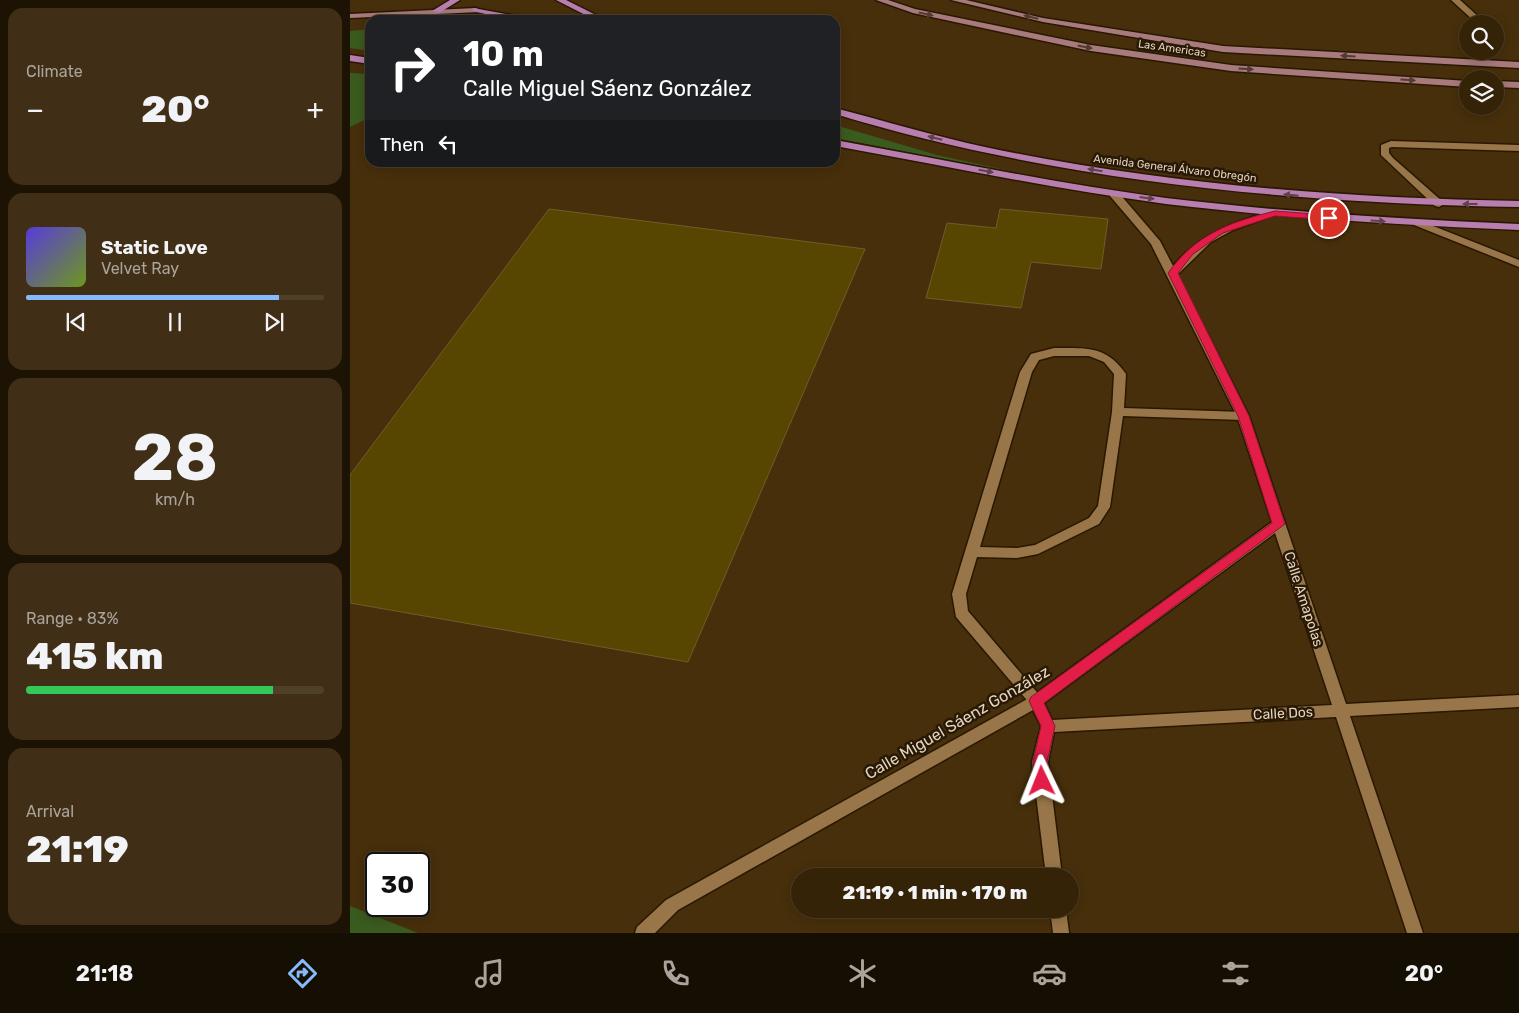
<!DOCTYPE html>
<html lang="en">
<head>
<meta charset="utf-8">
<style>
  :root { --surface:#352308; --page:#402f16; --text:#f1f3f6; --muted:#aaa49c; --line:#4f4029; --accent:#85bbfb }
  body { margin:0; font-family:Rubik,sans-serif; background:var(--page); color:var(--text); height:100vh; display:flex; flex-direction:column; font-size:19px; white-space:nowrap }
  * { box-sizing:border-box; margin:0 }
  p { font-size:16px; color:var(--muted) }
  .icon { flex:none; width:28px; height:28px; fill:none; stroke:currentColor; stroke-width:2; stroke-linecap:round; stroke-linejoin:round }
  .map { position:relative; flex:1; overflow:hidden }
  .panel { display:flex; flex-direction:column; gap:8px; padding:8px; background:#1d1304; width:350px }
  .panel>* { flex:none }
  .guide { position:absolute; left:15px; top:15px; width:475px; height:152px; border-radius:15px; box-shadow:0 2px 12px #0003,0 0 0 1px var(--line); background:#202124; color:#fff; overflow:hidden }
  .fabs { position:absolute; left:1109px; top:15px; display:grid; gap:10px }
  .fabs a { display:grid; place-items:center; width:45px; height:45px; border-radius:50%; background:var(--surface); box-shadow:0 2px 12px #0003,0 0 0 1px var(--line); font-size:25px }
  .speed { position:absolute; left:15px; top:852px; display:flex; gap:10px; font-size:25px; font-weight:700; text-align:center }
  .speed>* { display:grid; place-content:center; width:65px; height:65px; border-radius:50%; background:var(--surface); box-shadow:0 2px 12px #0003,0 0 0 1px var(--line); line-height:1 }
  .speed .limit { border:2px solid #111; border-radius:8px; background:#fff; color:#111 }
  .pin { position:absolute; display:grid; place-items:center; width:42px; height:42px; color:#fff; margin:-21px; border:2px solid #fff; border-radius:50%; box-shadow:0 1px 5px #0007 }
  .me { position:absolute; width:55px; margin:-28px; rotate:358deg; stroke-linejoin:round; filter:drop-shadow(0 0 4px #0008) }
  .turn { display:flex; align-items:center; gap:18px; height:105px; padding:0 15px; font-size:22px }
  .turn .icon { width:65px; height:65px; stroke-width:2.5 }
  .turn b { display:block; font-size:35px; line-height:42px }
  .then { display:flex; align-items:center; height:48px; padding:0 15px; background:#0003; gap:10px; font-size:19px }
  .big { font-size:38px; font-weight:800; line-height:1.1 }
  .panel .widget { flex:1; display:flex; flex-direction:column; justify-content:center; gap:8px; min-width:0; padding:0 18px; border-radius:15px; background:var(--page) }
  .panel .dial { align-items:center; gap:0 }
  .dial b { font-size:65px; line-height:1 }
  .song { display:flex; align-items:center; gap:15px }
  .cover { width:60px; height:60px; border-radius:8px; background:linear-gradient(135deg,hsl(250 70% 55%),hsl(80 70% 35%)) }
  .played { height:5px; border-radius:2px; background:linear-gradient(90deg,var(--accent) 85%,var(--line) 85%) }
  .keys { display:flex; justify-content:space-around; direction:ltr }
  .heat { display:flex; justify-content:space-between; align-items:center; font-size:28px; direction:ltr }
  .charge { height:8px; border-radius:4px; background:linear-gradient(90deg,#34c759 83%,var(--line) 0) }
  .trip { position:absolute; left:441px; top:868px; width:288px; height:50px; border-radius:25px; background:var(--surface); box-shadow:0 2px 12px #0003,0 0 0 1px var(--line); font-weight:800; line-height:50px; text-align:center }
  .dock { display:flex; height:80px; justify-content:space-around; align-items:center; background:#150e03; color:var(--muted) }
  .dock .icon { width:35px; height:35px }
  .dock .active { color:var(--accent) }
  .dock b { font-size:22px; color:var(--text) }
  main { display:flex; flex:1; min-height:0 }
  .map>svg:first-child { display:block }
</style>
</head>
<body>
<main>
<section class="panel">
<div class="widget"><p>Climate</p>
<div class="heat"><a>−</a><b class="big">20°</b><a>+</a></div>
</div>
<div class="widget">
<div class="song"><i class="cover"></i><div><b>Static Love</b><p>Velvet Ray</p></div></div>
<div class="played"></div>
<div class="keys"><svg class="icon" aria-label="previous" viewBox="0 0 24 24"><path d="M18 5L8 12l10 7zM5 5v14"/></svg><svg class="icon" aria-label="pause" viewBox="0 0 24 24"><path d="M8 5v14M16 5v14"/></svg><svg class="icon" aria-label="next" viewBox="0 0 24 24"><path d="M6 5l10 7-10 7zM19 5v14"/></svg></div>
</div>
<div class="widget dial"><b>28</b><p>km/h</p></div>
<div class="widget"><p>Range · 83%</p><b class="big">415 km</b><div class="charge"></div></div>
<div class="widget"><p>Arrival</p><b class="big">21:19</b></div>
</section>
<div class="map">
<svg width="1169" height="933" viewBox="0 0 1169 933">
  <rect width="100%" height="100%" fill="#472f0b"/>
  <path fill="#3a5b1e" d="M20 29V51L0 48V31Z
    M0 73 20 74V117L0 127Z
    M485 125 587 155 688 177 485 138Z
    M0 906 68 933H0Z"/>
  <path fill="#564601" stroke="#6e5e29" d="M199 209 515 249 338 662 0 603V475Z
    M650 209 758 219 751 269 681 262 671 308 576 298 597 223 646 228Z"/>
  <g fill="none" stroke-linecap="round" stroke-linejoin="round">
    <g stroke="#291802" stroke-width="3">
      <path id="service" d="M1101 0H1110L1131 19 1124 21Z
        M1041 141 1169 145V151L1042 147 1039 148V153L1043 158 1093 202 1094 204 1089 207 1085 206 1031 155V145Z
        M704 348C736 348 756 345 776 374L774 408 893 412 899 416 893 420 773 416 760 507 749 524 688 554 667 558 627 557 616 594 618 611 691 697 693 701 691 705 686 707 681 705 606 617 602 594 670 372 681 354ZM704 356H739L754 362 764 374 762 412 748 506 739 518 685 545 667 548 630 547 682 372 689 360Z"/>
    </g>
    <g stroke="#291802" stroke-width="3">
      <path id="minor" d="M764 191 768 192 810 241 823 266C852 233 880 224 921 211L925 210 930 213 883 230 861 242 827 275 899 416 996 704 1169 695V707L1000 716 1073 933H1057L986 717 704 732 698 762 712 876H696L682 762 691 726 683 710 328 910 305 933H285L287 927 316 900 681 697 922 522 887 416 801 244 760 196V192ZM925 533 982 705 702 720 694 703Z
        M1068 220 1169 260V267L1064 225 1063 223Z
        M700 909H716L719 933H703Z"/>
    </g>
    <g stroke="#291802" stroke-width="3">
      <path id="secondary" d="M526 0H538L565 9 741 45 881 65 1118 81V87L881 71 741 51 563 13Z
        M601 0H616L693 18 873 46 1169 62V68L873 52 693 22Z
        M126 8 130 10 129 12 0 18V14Z
        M1145 81 1169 82V88L1145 87Z"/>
    </g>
    <g stroke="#291802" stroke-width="3">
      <path id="primary" d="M100 0H110L89 13 82 11Z
        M206 0H216L256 20H245Z
        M123 8 178 18 182 20H165L126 12 122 10Z
        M0 55 20 58V64L0 61Z
        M485 108C535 121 584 136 635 147 811 184 990 198 1169 201V207C939 203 706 181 485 114Z
        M485 140C595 160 705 183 816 198 933 212 1051 219 1169 224V230C1051 225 933 218 816 204 705 189 595 166 485 146Z"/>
    </g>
    <use href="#service" fill="#987649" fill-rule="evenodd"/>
    <use href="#minor" fill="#987649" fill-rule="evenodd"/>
    <use href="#secondary" fill="#a87a7d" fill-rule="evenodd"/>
    <use href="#primary" fill="#b87eb0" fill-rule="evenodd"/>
  </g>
  <defs><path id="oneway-solid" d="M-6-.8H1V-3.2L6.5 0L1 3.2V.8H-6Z" transform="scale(1.25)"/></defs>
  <g fill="#543b30">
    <use href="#oneway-solid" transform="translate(576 14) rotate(12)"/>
    <use href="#oneway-solid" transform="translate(681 17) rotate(-167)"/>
    <use href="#oneway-solid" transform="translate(735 47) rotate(11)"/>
    <use href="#oneway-solid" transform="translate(998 56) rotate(-177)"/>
    <use href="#oneway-solid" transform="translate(896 69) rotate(4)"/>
    <use href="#oneway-solid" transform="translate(1058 80) rotate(4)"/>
  </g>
  <g fill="#61414a">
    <use href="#oneway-solid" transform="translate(585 138) rotate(-166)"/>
    <use href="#oneway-solid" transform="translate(745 170) rotate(-171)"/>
    <use href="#oneway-solid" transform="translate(636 171) rotate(10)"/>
    <use href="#oneway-solid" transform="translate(941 195) rotate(-174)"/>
    <use href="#oneway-solid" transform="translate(797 198) rotate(7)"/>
    <use href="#oneway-solid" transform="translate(1120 204) rotate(-180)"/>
    <use href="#oneway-solid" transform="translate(1028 221) rotate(3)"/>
  </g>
  <path fill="#e11d48" stroke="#92132f" d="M925 211 979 215 983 218 979 220 925 216 873 233 843 254 828 273 899 416 935 524 694 703 705 726 697 762 699 781 697 785 692 787 687 785 683 762 691 726 679 701 681 697 922 523 888 416 818 273C846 234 880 222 925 211Z"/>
  <g text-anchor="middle" stroke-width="5" stroke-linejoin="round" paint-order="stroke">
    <g font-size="11" fill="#e6d3bc" stroke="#271906">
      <text transform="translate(822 48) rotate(8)" y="4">Las Americas</text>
      <text transform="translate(825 168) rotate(7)" y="4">Avenida General Álvaro Obregón</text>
    </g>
    <g font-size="14" fill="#e6d3bc" stroke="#271906">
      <text transform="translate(954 599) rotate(72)" y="5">Calle Amapolas</text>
      <text transform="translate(933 713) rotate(-3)" y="5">Calle Dos</text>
    </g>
    <g font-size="16" fill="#e6d3bc" stroke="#271906">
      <text transform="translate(607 722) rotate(-30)" y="6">Calle Miguel Sáenz González</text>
    </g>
  </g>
</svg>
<div class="fabs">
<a><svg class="icon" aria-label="search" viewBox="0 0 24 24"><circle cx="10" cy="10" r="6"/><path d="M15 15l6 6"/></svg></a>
<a><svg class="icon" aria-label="layers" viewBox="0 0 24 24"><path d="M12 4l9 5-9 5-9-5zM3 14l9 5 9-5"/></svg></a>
</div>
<div class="speed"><div class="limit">30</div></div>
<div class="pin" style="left:979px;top:218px;background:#d93025"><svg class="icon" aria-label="arrive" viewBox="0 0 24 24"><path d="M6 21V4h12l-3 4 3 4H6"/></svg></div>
<svg class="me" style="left:692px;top:781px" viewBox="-20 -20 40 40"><path d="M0-17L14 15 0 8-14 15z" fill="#e11d48" stroke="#fff" stroke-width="4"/></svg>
<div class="trip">21:19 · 1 min · 170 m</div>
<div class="guide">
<div class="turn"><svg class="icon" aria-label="right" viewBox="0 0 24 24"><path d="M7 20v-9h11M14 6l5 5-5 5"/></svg><div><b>10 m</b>Calle Miguel Sáenz González</div></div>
<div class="then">Then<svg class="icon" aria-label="left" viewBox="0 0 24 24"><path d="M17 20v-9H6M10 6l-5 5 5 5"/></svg></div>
</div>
</div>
</main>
<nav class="dock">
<b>21:18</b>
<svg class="icon active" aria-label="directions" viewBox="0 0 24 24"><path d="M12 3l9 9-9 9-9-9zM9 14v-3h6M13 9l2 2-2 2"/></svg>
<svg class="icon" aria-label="music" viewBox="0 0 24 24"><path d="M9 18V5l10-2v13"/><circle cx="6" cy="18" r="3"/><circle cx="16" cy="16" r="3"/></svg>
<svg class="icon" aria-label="phone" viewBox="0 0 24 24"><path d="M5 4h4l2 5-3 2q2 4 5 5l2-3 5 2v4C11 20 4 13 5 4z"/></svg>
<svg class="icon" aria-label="climate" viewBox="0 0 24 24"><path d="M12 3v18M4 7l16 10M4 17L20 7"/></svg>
<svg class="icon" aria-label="car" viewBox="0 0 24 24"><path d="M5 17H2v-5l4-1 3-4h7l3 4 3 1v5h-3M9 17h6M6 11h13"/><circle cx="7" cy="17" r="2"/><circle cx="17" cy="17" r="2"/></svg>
<svg class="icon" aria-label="filters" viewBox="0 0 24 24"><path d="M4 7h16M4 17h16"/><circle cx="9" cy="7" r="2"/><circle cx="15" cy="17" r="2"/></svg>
<b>20°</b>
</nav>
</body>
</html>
